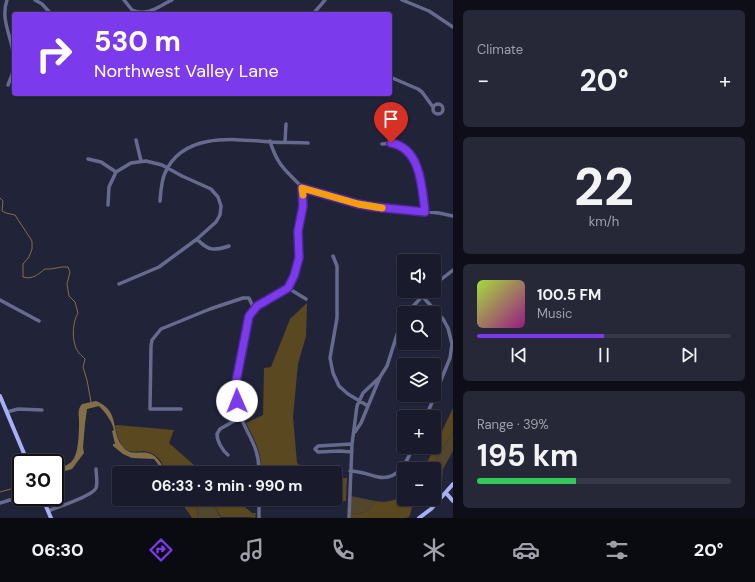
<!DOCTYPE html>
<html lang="en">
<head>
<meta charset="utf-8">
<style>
  :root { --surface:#191a2b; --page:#262737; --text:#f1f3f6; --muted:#9fa1a9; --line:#373847; --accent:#7c3aed }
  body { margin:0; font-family:"DM Sans",sans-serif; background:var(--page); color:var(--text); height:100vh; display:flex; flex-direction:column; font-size:15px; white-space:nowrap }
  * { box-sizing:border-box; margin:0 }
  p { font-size:13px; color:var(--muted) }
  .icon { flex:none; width:22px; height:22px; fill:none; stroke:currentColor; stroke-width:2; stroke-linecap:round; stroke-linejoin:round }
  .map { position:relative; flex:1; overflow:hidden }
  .sheet { display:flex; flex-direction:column; gap:10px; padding:10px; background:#0e0e18; width:302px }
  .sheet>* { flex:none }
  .banner { position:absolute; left:12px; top:12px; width:380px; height:84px; border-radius:4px; box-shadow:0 1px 3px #0004,0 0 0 1px var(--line); background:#7c3aed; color:#fff; overflow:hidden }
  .controls { position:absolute; left:397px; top:254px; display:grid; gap:8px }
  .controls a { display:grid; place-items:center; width:44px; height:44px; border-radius:4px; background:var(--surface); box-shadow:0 1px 3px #0004,0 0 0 1px var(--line); font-size:20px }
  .speed { position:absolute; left:12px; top:454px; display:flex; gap:8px; font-size:20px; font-weight:700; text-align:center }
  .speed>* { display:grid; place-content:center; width:52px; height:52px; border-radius:50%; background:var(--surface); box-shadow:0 1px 3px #0004,0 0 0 1px var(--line); line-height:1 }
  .speed .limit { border:2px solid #111; border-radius:6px; background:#fff; color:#111 }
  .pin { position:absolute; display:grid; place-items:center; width:34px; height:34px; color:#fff; margin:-41px -17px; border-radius:50% 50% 50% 0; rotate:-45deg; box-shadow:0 0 4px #0007 }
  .pin .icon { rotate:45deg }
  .me { position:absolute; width:44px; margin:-22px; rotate:359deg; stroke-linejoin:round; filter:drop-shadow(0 0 3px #0008) }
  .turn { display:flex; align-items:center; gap:14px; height:84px; padding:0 16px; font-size:18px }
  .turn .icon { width:52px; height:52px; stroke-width:2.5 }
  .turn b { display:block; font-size:28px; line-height:34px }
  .big { font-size:30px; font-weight:700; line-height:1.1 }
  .sheet .card { flex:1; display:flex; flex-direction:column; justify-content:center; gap:6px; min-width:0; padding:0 14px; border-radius:6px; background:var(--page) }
  .sheet .dial { align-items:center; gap:0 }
  .dial b { font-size:52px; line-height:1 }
  .song { display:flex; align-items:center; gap:12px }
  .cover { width:48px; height:48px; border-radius:6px; background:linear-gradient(135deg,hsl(80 70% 55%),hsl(310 70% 35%)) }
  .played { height:4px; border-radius:2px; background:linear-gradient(90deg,var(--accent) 50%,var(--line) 50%) }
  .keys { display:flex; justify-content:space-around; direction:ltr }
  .heat { display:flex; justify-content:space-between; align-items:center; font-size:22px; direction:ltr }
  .charge { height:6px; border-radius:3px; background:linear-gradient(90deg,#34c759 39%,var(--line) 0) }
  .trip { position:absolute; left:112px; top:466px; width:230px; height:40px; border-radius:4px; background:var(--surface); box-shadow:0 1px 3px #0004,0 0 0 1px var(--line); font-weight:700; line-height:40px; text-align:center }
  .tabs { display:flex; height:64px; justify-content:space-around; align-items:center; background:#0a0a11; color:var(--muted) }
  .tabs .icon { width:28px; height:28px }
  .tabs .on { color:var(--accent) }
  .tabs b { font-size:18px; color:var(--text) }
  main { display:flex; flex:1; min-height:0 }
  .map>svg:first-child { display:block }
</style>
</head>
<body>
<main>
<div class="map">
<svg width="453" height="518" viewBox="0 0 453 518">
  <rect width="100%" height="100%" fill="#212339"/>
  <path fill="#52462d" d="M453 431V451L443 469 442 483 434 492V469H430Z
    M351 496 375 501C367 514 365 513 351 514Z
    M195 499H211L221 518H198Z"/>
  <path fill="#5a4820" d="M307 303 306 336 298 364 293 417 297 463 312 473H261C262 452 255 441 246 423L263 415 264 368 271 367 290 319Z
    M453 408V431L430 469H424Z
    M117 425 174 430 169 443 203 473H166C164 467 162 461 157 457 139 441 124 469 115 426Z
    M335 478H347L346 501H261V499H335Z
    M404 495V499H415L409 517 406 518H351V514C365 513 367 514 375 501 383 503 397 501 404 495Z
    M179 499H195L198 518H192Z
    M211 499H235L252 513H256L255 518 248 517H221Z"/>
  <path fill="#836f47" d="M96 401C121 411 110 432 123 447 136 462 151 438 166 473H163L161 468 154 459 132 458 123 454 113 446V444H115L112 431 114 430C112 421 105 412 99 406L87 409 85 424 83 447 84 453 72 469 55 474V468C61 467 68 466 72 461 79 454 79 431 79 421 79 414 77 410 82 404Z"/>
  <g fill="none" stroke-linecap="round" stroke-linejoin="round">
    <path stroke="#836f47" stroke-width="1" d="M0 198 3 201 2 211 6 213 15 215 32 241V249L29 257 23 264V277C33 280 38 274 45 269 53 270 59 266 68 267L70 272 67 284 69 296 75 302 78 313C73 321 72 336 75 345 76 351 81 355 85 359L83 367 87 380 91 402
      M0 492 11 489 21 484"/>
    <path stroke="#666a8d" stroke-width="3.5" d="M7 0C0 20 12 37 14 57
      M35 0 42 4 51 14
      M124 0 132 10C147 17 159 6 172 0
      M402 0 429 11 453 27
      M313 14 325 0
      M390 77 418 89 422 92 433 107
      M8 85 12 75 14 64
      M433 109a5 5 0 1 1 10 0a5 5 0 1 1-10 0Z
      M136 140 141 161
      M285 142 286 124
      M382 144C388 143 394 143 401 146 420 155 422 192 425 212
      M88 159 101 162 116 172
      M303 188 358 204 375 207 439 213 453 216
      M160 201C161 191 161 182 165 173 183 132 234 139 271 142 283 143 296 142 308 143
      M108 205 109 187 116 172 131 163 146 161 162 165 182 176 211 189 218 197 221 206 220 215 216 222 197 239 159 267 119 284
      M197 239C208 251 214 251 229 246
      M333 256 337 266V318L330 358 333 373 339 386 348 394 368 406
      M434 285 453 270
      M288 288 306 299
      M422 296 443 319 448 328 452 344 450 358 426 417
      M0 300 39 321
      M407 313 427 291
      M181 409H150L151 346 152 340 161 329 210 309 243 298H249L254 309
      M7 412 18 409 42 410
      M355 432 361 423 380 377 387 366 401 322 404 317
      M352 452 340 451 318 452 315 449 318 446 352 444
      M228 455C222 450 217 441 217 434L220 429 241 417
      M350 471C360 471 369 475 378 477 398 481 407 462 413 447
      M259 473C260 442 242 431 237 404 232 379 243 344 248 319 254 301 276 300 288 287 296 279 299 263 299 252 299 245 297 238 298 231 299 216 304 203 303 188 286 171 277 165 270 141
      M0 503 10 500
      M48 511C57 507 93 496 96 488 98 483 96 474 96 469
      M259 518V499
      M349 518 352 444 357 406 363 393 380 377"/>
    <path stroke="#a8aff7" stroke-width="4" d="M0 396 28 463
      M446 493 453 501
      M42 497 51 518
      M419 518 431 509 453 484"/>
  </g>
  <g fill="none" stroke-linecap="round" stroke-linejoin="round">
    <g stroke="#51269a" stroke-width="10">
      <path id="route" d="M237 401 236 382 249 316 257 306 288 288 294 276 299 258 298 231 303 206 302 188 358 204 375 207 425 212C422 188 421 148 391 143"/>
    </g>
    <use href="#route" stroke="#7c3aed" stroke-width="7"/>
    <path stroke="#f59e0b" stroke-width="7" d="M303 195 302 188 358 204 382 208"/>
  </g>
</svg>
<div class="controls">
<a><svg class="icon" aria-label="sound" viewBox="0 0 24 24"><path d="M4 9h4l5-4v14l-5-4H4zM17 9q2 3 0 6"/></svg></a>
<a><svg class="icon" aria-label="search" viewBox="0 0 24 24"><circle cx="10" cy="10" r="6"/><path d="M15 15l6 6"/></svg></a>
<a><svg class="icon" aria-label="layers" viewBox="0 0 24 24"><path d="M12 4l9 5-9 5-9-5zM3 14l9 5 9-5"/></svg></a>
<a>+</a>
<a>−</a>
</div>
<div class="speed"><div class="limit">30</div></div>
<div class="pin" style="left:391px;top:143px;background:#d93025"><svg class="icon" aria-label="arrive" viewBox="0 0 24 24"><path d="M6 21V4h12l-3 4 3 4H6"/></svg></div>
<svg class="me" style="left:237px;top:401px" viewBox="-20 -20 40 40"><circle r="19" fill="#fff"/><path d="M0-13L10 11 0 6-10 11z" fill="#7c3aed"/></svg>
<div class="trip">06:33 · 3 min · 990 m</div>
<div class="banner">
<div class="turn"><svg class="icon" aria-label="right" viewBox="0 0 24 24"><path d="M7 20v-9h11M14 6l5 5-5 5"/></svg><div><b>530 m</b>Northwest Valley Lane</div></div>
</div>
</div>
<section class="sheet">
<div class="card"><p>Climate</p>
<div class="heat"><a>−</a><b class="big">20°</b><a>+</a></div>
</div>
<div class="card dial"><b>22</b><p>km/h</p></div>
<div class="card">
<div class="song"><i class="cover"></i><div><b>100.5 FM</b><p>Music</p></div></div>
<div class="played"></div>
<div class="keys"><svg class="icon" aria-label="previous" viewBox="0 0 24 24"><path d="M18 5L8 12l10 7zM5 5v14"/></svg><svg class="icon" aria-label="pause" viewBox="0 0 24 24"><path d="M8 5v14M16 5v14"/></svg><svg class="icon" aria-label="next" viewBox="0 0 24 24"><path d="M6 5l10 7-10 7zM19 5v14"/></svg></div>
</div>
<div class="card"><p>Range · 39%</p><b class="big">195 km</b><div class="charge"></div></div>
</section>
</main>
<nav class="tabs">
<b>06:30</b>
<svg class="icon on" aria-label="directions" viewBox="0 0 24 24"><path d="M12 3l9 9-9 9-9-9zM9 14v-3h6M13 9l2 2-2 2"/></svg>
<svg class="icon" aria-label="music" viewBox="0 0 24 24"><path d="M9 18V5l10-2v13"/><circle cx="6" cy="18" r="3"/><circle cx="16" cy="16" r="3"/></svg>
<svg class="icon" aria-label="phone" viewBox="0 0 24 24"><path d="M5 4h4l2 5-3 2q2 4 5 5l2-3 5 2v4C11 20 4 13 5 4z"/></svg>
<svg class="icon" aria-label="climate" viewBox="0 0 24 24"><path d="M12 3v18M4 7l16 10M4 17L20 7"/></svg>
<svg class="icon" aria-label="car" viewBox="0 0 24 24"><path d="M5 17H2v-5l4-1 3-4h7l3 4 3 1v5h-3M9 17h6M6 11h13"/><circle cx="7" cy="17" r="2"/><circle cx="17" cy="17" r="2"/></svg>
<svg class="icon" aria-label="filters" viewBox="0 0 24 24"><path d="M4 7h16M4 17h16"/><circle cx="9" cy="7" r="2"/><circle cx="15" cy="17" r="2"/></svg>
<b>20°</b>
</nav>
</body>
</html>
